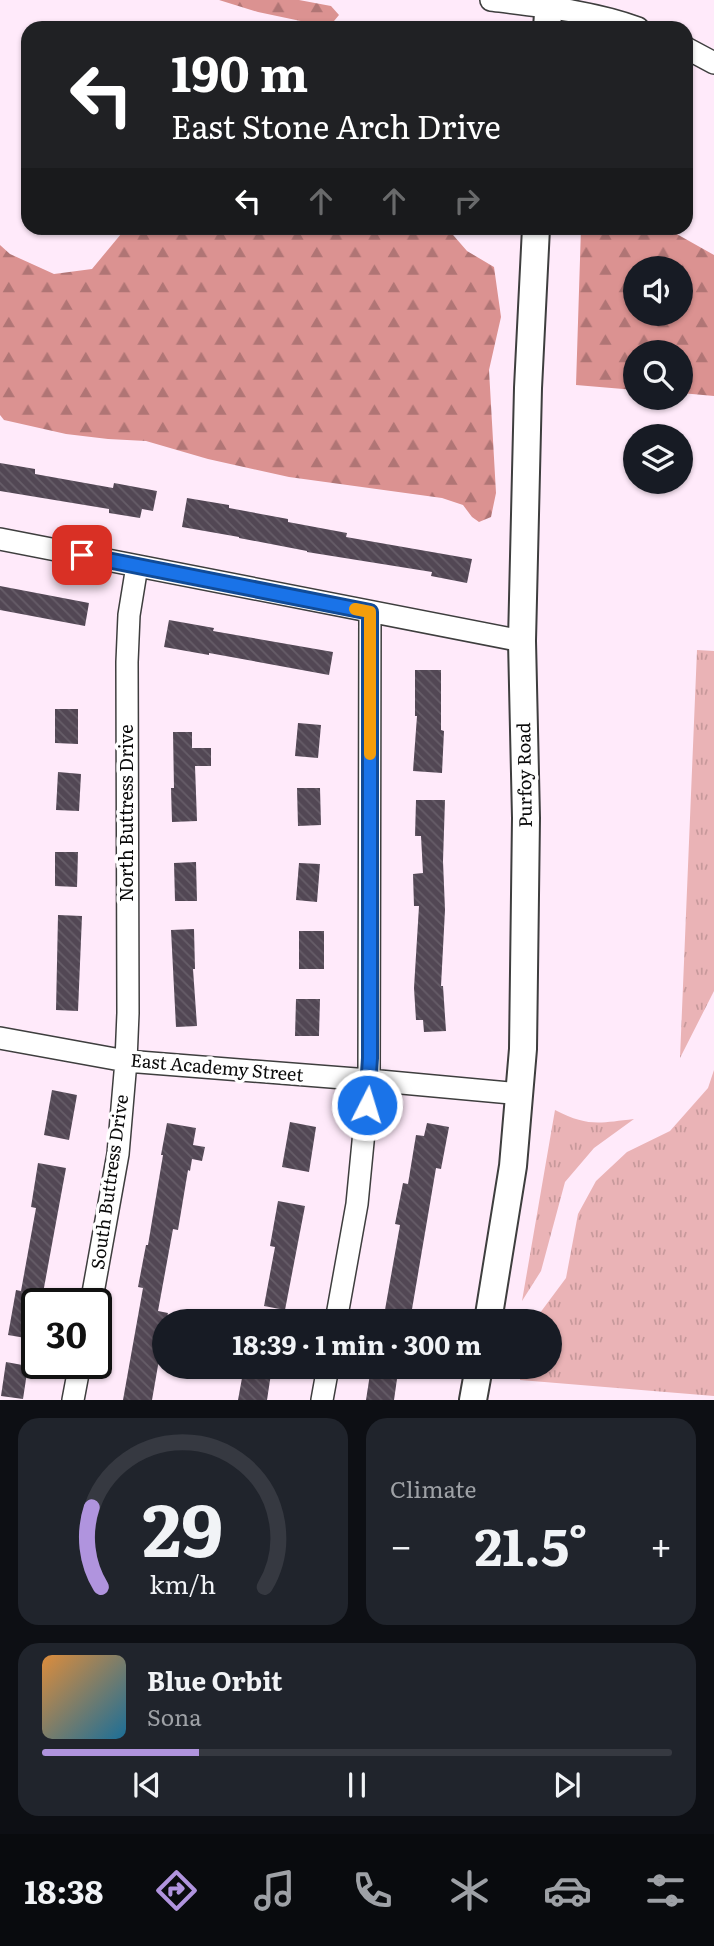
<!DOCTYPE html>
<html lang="en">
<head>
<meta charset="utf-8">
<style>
  :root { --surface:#171b24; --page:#20242c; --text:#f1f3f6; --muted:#9ea1a6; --line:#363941; --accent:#b094de }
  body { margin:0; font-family:Literata,serif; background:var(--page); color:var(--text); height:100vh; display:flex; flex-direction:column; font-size:26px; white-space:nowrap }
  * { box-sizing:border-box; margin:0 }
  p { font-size:23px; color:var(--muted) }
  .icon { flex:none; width:38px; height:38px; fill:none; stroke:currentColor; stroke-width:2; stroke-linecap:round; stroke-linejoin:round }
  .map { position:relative; height:1400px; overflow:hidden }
  .drawer { display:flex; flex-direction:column; gap:18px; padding:18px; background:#0d0f14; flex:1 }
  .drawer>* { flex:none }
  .guide { position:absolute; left:21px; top:21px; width:672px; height:214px; border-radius:21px; box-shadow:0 2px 5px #0004; background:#202124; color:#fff; overflow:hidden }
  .tools { position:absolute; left:623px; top:256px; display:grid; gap:14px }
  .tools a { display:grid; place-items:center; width:70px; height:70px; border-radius:50%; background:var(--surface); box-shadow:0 2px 5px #0004; font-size:35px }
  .speed { position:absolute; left:21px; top:1288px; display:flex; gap:14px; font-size:35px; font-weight:700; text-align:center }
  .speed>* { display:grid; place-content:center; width:91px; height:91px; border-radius:50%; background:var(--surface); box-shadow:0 2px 5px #0004; line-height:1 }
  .speed .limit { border:4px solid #111; border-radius:10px; background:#fff; color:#111 }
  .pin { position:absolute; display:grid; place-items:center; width:60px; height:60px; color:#fff; margin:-30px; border-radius:14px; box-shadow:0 4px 10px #0006 }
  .me { position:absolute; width:77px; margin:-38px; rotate:5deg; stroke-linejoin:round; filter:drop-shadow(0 0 5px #0008) }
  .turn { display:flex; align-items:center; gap:24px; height:147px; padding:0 35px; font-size:32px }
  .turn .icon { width:91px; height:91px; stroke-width:2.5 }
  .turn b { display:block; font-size:49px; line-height:60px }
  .lanes { display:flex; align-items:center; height:66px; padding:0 35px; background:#0003; justify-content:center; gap:35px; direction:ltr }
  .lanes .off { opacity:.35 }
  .big { font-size:52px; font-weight:700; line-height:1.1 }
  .drawer .card { flex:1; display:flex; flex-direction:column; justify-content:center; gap:10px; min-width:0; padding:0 24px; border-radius:21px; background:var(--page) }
  .drawer .dial { align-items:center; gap:0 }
  .dial svg { height:182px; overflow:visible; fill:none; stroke:var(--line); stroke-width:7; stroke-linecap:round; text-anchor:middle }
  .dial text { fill:var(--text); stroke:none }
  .song { display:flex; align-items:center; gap:21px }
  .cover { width:84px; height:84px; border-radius:10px; background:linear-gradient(135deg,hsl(30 70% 55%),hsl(200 70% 35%)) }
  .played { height:7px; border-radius:4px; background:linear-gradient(90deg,var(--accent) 25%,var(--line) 25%) }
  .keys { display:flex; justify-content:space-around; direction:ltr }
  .heat { display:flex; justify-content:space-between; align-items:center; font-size:38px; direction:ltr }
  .drawer .tiles { flex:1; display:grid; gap:18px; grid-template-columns:1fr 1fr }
  .card:last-child { grid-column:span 2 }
  .trip { position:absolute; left:152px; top:1309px; width:410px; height:70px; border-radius:35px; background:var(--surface); box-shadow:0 2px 5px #0004; font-weight:700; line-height:70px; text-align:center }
  .tab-bar { display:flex; height:112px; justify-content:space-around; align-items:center; background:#090b0e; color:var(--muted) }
  .tab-bar .icon { width:49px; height:49px }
  .tab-bar .selected { color:var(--accent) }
  .tab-bar b { font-size:32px; color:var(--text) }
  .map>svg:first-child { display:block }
</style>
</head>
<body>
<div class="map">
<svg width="714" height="1400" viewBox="0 0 714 1400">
  <defs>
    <pattern id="grass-tufts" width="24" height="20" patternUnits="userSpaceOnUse" patternTransform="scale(1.75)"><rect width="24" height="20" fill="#eab3b6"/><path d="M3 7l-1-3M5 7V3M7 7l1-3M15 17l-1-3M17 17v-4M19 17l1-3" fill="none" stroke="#c7999b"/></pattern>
    <pattern id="forest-firs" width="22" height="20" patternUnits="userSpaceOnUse" patternTransform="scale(1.75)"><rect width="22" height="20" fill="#db9291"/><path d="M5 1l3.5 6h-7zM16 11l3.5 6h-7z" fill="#b07575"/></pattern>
    <pattern id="building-back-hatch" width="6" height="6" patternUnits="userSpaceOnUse" patternTransform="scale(1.75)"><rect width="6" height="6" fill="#524754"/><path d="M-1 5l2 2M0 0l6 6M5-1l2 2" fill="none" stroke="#665d68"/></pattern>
  </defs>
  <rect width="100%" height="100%" fill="#ffeafa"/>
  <path fill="url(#grass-tufts)" d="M697 650 714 651V991L680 1058Z
    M714 1070V1396L520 1380 521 1367H550V1321H534L566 1278 578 1214 596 1181 627 1152 670 1131 708 1088Z
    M555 1110C588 1127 599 1123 634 1119L594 1148 565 1182 541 1271 522 1301Z"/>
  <path fill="url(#forest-firs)" fill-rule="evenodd" d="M219 0H299L331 6 339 15 329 27 258 12Z
    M126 228H447L467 251 494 267 501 317 489 370 496 493 491 517 479 522 472 517 463 505 442 498 289 477 208 459 146 441 108 439 66 434 4 420 0 415V245L10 254 54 274 92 269Z
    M581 228H666L714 255V396L681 393V352H635V390L576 385ZM635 268H681V313H635Z"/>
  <path fill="url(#building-back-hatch)" d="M0 463 35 469V474L113 488 114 483 157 491 153 511 142 509 140 518 109 513V509L0 491Z
    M187 498 229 505V508L288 519V522L347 533 346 537 472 559 467 583 431 576 432 572 307 552V551L239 538V537L182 527Z
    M0 586 89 603 85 626 0 610Z
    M169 620 214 628 213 631 333 652 329 675 209 653V655L164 647Z
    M415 670H441V730L444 731 442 773 413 771 417 716H415Z
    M55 709H78V744L55 743Z
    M298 723 321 725 318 758 295 756Z
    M173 732H192V748H211V766H195L197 821 172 822 171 788H174Z
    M58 772 81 774 79 811 56 810Z
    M297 788H320L321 825 298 826Z
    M416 800H445L443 861 445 910 441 986H443L446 1031 424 1032 423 1020H416L414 988 419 906H414L413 874 423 873 421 836H415Z
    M55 852H78L77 887 55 886Z
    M196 862 197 901H175L174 863Z
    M299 863 320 864 317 902 296 900Z
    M58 915 82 916 78 1011 56 1010Z
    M194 929 195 969H193L197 1026 176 1027 171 930Z
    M299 931H324V969H299Z
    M296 999H320L319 1036H295Z
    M52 1090 77 1095 69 1140 44 1135Z
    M290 1122 316 1127 309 1172 282 1167Z
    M167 1123 196 1128 193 1145 205 1147 202 1161 192 1159 190 1171 188 1170 178 1230 173 1229 158 1311 168 1313 166 1321H164V1331L152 1400H123L143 1288 138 1287 146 1245H148L163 1155H161Z
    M427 1123 449 1127 441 1169 436 1168 410 1321H383L400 1225 395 1224 403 1183 408 1184 416 1135 424 1136Z
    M38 1163 66 1168 41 1304H37V1340L8 1335 16 1290 21 1291 36 1208 31 1207Z
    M278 1201 305 1206 285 1310 264 1306 275 1247 270 1246Z
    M6 1362 28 1366 23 1399 1 1396Z
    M244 1367H272L267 1400H238Z
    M370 1374 397 1379 394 1400H366Z"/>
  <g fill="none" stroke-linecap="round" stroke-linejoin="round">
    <g stroke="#3e3e3e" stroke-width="24">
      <path id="minor" d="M491 0C540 6 591 11 638 28
        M686 48 714 63
        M0 539 522 641
        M0 1038 126 1061 369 1080 520 1094
        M91 1304 118 1154 126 1061 128 1013 127 662 129 615 137 566
        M336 1321 357 1204 369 1080 370 612
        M73 1400 80 1363
        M322 1400 328 1367"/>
    </g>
    <g stroke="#3e3e3e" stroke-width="30">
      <path id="tertiary" d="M547 28 549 0
        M488 1321 513 1166 523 1049 526 818 522 641 528 388 536 228
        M473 1400 479 1367"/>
    </g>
    <use href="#minor" stroke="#fff" stroke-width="21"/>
    <use href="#tertiary" stroke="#fff" stroke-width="26"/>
  </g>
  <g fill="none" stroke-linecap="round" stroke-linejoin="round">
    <g stroke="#114b97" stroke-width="18">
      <path id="route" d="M82 555 370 612V1058L367 1105"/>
    </g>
    <use href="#route" stroke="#1a73e8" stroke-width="12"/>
    <path stroke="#f59e0b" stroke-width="12" d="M355 609 370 612V754"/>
  </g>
  <g text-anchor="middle" stroke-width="7" stroke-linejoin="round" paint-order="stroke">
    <g font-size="18" fill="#0b0b0b" stroke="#fff">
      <text transform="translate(525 775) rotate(-91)" y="6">Purfoy Road</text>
      <text transform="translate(127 813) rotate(-90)" y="6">North Buttress Drive</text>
      <text transform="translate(217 1068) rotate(5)" y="6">East Academy Street</text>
      <text transform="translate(110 1182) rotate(-82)" y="6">South Buttress Drive</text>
    </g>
  </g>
</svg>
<div class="tools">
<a><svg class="icon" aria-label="sound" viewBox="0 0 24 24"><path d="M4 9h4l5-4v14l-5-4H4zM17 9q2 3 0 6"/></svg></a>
<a><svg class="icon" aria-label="search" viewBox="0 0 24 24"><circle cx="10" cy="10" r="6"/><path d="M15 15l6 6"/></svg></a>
<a><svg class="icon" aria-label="layers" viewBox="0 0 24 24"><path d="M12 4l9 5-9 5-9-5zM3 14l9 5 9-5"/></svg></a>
</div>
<div class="speed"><div class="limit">30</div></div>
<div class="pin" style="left:82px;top:555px;background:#d93025"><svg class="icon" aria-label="arrive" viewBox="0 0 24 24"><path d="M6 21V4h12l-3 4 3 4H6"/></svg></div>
<svg class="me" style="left:367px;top:1105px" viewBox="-20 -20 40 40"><circle r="17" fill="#1a73e8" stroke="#fff" stroke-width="3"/><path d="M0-11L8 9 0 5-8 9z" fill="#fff"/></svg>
<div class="trip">18:39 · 1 min · 300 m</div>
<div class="guide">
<div class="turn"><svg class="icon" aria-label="left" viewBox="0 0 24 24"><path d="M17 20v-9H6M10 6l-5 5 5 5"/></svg><div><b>190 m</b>East Stone Arch Drive</div></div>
<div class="lanes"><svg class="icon" aria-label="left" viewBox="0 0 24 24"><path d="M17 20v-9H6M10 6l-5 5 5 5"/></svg><svg class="icon off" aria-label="ahead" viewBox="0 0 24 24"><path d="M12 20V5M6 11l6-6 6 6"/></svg><svg class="icon off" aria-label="ahead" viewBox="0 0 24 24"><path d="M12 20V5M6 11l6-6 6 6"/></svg><svg class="icon off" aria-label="right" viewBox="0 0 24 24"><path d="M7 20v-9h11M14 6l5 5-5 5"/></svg></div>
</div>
</div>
<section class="drawer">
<div class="tiles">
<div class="card dial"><svg viewBox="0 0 100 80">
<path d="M14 69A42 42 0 1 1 86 69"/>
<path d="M14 69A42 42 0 0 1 10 34" stroke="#b094de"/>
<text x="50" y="56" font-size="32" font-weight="700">29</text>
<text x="50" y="72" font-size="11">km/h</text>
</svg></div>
<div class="card"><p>Climate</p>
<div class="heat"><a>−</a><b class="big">21.5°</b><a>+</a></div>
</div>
<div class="card">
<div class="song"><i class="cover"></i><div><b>Blue Orbit</b><p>Sona</p></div></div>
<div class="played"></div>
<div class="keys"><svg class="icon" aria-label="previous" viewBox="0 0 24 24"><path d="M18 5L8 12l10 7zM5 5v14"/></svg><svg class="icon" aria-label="pause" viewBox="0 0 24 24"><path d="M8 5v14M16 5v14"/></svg><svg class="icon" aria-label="next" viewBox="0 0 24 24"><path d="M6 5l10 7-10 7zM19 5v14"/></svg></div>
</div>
</div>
</section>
<nav class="tab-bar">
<b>18:38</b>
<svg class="icon selected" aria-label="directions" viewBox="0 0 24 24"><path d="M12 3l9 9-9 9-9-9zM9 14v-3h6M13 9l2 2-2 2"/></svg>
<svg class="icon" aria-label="music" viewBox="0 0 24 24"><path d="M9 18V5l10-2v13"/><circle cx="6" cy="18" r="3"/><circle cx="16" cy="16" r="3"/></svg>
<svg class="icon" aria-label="phone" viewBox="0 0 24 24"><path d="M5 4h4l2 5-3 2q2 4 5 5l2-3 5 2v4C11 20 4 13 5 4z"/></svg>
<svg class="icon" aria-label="climate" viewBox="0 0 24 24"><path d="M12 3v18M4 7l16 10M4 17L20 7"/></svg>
<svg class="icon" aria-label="car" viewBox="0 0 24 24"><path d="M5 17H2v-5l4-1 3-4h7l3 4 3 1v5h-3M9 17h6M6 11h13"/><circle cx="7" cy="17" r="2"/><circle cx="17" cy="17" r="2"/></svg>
<svg class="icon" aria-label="filters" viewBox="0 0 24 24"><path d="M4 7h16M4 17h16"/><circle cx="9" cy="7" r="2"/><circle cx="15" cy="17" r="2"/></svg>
</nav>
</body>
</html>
